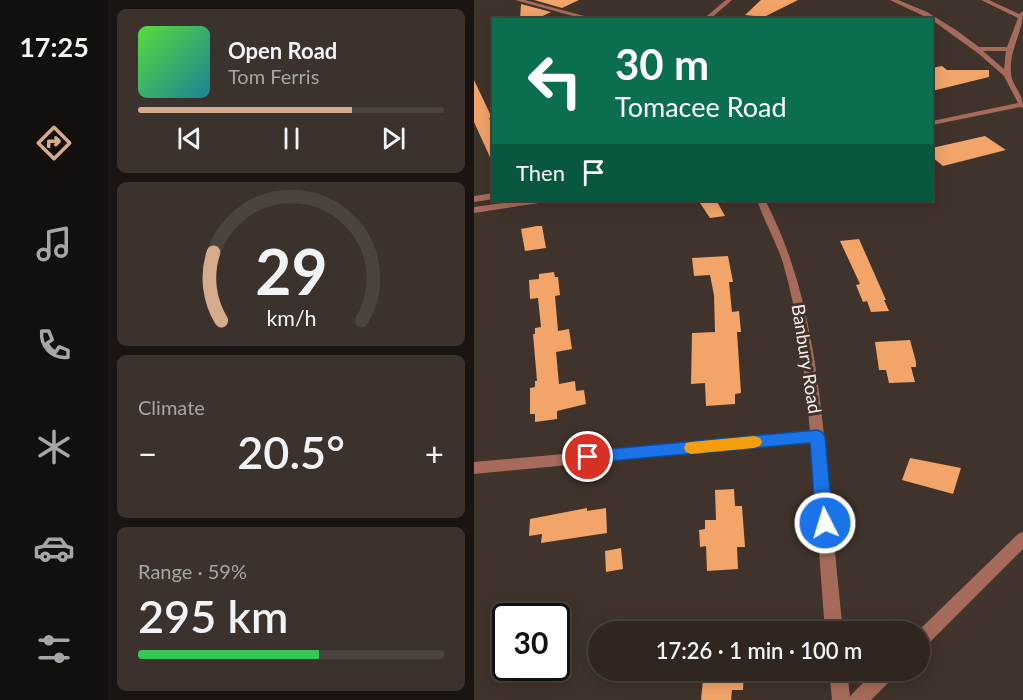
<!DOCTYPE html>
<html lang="en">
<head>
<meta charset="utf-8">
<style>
  :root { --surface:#2f2620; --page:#3b322d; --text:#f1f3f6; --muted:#a7a5a5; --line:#4a433e; --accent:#d6ab8b }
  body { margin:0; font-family:Lato,sans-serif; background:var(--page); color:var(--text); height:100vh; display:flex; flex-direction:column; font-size:22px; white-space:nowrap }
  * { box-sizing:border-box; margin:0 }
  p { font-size:20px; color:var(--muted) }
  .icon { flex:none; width:33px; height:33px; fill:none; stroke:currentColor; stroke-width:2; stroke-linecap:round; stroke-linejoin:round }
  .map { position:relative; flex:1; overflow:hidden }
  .drawer { display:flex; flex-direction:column; gap:9px; padding:9px; background:#1a1512; width:366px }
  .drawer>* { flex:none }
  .banner { position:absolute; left:18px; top:18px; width:441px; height:183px; border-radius:0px; box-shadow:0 3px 15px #0003,0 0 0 2px var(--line); background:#0b6e4f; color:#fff; overflow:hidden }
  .speed { position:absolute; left:18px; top:603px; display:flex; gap:12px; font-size:30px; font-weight:700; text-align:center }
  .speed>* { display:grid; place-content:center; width:78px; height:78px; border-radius:50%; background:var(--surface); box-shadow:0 3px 15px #0003,0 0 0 2px var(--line); line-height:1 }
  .speed .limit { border:3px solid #111; border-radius:9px; background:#fff; color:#111 }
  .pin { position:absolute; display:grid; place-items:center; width:51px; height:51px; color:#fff; margin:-26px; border:3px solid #fff; border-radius:50%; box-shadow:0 2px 6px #0007 }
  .me { position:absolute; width:66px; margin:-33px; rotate:355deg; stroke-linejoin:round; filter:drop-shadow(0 0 4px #0008) }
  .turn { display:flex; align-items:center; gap:21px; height:126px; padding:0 24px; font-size:27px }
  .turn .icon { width:78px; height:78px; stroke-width:2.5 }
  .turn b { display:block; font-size:42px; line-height:51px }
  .then { display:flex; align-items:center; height:57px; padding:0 24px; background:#0003; gap:12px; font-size:22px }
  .big { font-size:45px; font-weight:600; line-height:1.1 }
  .drawer .card { flex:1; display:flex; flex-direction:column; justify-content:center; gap:9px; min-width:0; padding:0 21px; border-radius:9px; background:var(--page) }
  .drawer .dial { align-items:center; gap:0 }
  .dial svg { height:156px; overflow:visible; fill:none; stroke:var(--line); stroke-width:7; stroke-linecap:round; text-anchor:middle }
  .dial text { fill:var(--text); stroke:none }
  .song { display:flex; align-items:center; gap:18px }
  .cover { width:72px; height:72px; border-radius:9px; background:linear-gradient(135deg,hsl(110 70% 55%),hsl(190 70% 35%)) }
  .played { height:6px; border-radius:3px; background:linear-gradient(90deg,var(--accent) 70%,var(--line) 70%) }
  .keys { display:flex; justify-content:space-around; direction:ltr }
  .heat { display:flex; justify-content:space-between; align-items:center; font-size:33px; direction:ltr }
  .charge { height:9px; border-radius:4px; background:linear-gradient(90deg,#34c759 59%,var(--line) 0) }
  .trip { position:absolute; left:114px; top:621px; width:342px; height:60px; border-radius:30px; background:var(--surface); box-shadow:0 3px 15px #0003,0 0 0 2px var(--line); font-weight:600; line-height:60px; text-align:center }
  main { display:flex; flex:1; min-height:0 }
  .dock { display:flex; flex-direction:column; width:108px; justify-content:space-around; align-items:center; background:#130f0d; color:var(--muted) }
  .dock .icon { width:42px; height:42px }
  .dock .active { color:var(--accent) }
  .dock b { font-size:27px; color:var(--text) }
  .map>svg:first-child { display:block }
</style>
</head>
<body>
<main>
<nav class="dock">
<b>17:25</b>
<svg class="icon active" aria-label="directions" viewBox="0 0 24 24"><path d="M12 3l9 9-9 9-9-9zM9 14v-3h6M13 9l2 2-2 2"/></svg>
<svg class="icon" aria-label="music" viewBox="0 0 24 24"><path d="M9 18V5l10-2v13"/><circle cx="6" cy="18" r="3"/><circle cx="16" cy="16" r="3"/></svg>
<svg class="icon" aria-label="phone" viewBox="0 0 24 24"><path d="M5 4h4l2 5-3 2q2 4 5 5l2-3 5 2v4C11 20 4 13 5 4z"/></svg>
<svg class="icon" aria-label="climate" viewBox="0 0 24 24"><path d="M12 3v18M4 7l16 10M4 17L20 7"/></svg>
<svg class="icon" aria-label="car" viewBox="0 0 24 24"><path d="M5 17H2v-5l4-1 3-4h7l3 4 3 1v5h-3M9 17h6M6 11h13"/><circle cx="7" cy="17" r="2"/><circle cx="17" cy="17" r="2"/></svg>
<svg class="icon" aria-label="filters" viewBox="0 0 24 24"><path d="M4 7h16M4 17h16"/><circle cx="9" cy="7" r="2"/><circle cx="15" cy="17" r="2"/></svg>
</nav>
<section class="drawer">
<div class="card">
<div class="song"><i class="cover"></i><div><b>Open Road</b><p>Tom Ferris</p></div></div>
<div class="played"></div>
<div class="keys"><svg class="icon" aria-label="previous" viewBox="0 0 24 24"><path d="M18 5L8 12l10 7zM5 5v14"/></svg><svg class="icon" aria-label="pause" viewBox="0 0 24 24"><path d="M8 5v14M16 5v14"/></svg><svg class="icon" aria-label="next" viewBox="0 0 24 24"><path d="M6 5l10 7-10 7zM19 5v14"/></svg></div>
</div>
<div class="card dial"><svg viewBox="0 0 100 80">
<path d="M14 69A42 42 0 1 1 86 69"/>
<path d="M14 69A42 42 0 0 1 10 34" stroke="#d6ab8b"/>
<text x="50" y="56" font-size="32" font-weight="700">29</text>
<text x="50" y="72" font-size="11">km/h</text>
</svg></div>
<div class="card"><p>Climate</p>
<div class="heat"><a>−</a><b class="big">20.5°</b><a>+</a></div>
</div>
<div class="card"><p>Range · 59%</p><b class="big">295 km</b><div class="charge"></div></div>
</section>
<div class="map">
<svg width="549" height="700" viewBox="0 0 549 700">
  <rect width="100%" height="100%" fill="#3f332b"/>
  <path fill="#f2a469" d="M60 0H105L88 8Z
    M287 0H324L290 17 271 15Z
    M47 4 77 12 60 20H46Z
    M468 66 473 70H515V77L458 91V68Z
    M0 80 18 118H15L20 128V166L0 122Z
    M511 136 532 150 469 166 458 157V148Z
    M224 200H242L251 216 236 218Z
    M63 226H68L72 248 51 251 47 229Z
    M385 239 412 300H410L415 311 397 312 393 301 389 302 382 285 386 284 366 241Z
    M254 256 259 282H255L258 312 265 311 267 332H263L267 393 261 394V404L232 406 231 383 217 384 218 333 241 332 240 295 236 275 220 276 218 258Z
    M80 272 81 277H84L86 295 81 296 84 331 95 329 98 349 82 352 85 384 101 381 102 391 110 390 112 404 83 411V419L61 422V414H56V388L61 387V381H63L59 334H61V328L67 327 64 298 56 299 55 280 65 279V274Z
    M436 340 442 362V367H437L441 382 415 383 412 370H405L401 342Z
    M436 458 487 468 479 494 428 480Z
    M260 489 261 506H268L271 547H263L264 569 233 571 232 546 226 547 225 530 231 529V520H242L241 490Z
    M113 508V511L132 508 133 533 67 543 68 534 55 536 56 519Z
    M147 548 149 569 132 572 131 551Z
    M230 670H270L269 690H258L257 700H227Z"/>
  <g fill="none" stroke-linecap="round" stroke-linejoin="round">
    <path fill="#a66b5a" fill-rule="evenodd" d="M41 0H51L125 20H113Z
      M252 0H258L235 20H228Z
      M416 0H424L453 12 482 30 505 47H533L544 18 507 0H515L545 14 549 11C549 33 535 50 537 72 537 85 549 92 549 108L546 107 458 125V121L544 103 530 76 505 54 458 20ZM509 51H532L530 69Z
      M20 193V199L0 202V196Z
      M50 200H70L65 203 0 213V207Z
      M283 200H291C334 282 344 373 353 464 358 520 363 576 369 632H351L337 442 0 474V462L336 432C331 375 325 318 309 263 302 241 290 221 283 200Z
      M549 532V549L452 646 446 648V632H443L544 534Z
      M355 670H373L376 697 378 694 402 670H424L421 676 397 700H358Z"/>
  </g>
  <path fill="#1a73e8" stroke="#114b97" stroke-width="1.5" d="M343 430 348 432 351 436 359 523 357 528 351 530 345 528 342 523 336 443 114 463 109 462 106 457 109 453 114 451Z"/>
  <path fill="#f59e0b" d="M280 436 286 438 288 442 286 446 280 448 217 454 212 452 210 448 212 443 217 442Z"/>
  <g text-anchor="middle" stroke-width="6" stroke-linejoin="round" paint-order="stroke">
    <g font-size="18" fill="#f8f0eb" stroke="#3f332b">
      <text transform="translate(332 359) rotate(81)" y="6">Banbury Road</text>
    </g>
  </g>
</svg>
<div class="speed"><div class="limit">30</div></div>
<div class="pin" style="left:114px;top:457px;background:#d93025"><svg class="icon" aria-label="arrive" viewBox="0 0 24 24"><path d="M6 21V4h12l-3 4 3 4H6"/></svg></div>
<svg class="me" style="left:351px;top:523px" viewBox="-20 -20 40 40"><circle r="17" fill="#1a73e8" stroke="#fff" stroke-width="3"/><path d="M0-11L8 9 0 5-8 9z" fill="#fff"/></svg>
<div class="trip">17:26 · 1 min · 100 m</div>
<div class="banner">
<div class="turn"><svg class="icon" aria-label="left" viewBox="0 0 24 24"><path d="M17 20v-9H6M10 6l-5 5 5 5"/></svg><div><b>30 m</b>Tomacee Road</div></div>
<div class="then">Then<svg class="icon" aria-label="arrive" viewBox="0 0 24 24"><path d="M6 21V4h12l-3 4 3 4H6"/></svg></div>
</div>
</div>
</main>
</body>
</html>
